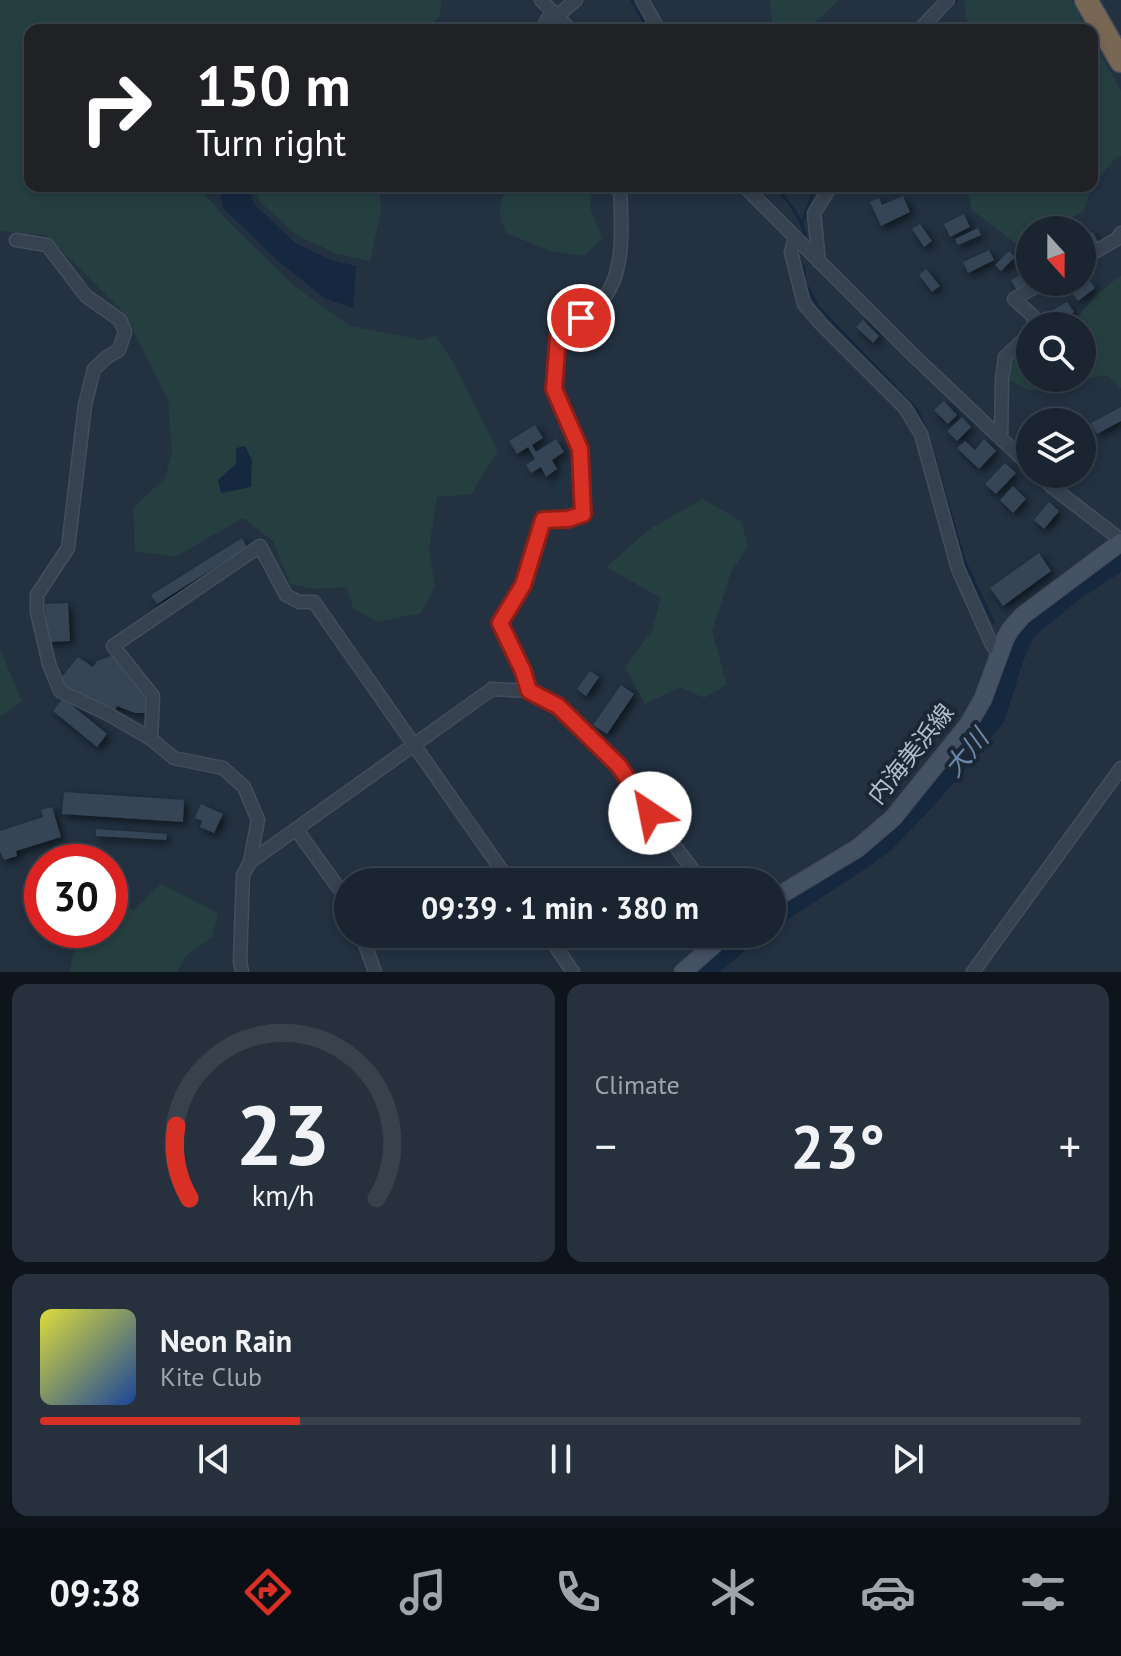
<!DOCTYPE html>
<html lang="en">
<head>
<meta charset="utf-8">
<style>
  :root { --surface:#1a2531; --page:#27313d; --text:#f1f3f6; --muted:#9fa5ab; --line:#38424d; --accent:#d93025 }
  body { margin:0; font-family:"PT Sans","Noto Sans JP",sans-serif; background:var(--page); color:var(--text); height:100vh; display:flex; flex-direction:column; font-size:30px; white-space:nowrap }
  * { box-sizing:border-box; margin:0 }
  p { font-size:26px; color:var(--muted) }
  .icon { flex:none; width:44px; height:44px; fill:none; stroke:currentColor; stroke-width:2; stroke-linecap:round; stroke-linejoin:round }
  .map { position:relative; height:972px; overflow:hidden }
  .panel { display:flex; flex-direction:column; gap:12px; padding:12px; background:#0e141b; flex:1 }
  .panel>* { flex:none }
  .top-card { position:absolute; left:24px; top:24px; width:1074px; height:168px; border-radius:16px; box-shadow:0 4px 12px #0003,0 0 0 2px var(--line); background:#202124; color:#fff; overflow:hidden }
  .needle { width:52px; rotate:159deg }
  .buttons { position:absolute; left:1016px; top:216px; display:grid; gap:16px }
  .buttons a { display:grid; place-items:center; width:80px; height:80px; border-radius:50%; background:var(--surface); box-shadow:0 4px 12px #0003,0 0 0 2px var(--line); font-size:40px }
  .speed { position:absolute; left:24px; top:844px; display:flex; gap:16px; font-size:40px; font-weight:700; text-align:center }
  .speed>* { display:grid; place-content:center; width:104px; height:104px; border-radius:50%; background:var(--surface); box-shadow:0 4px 12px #0003,0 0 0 2px var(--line); line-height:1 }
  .speed .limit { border:12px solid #d22; background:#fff; color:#111 }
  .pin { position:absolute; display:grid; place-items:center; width:68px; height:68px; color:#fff; margin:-34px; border:4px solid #fff; border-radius:50%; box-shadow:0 2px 8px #0007 }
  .me { position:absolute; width:88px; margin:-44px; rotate:326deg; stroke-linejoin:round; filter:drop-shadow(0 0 6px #0008) }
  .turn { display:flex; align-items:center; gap:28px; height:168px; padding:0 40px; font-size:36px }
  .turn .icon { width:104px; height:104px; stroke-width:2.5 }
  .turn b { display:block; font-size:56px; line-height:68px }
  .big { font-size:60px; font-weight:700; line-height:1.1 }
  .panel .widget { flex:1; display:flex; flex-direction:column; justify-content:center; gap:12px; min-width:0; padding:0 28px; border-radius:16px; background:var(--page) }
  .panel .dial { align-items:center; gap:0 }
  .dial svg { height:208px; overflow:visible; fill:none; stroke:var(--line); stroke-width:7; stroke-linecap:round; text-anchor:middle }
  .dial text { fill:var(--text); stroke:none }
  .song { display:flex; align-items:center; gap:24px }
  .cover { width:96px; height:96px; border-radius:12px; background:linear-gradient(135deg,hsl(60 70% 55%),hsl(220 70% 35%)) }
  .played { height:8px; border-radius:4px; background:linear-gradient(90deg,var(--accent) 25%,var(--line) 25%) }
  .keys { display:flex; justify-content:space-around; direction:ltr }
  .heat { display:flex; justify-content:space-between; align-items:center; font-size:44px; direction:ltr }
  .panel .tiles { flex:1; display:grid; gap:12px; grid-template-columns:1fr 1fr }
  .widget:last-child { grid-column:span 2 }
  .trip { position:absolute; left:334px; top:868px; width:452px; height:80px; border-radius:40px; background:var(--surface); box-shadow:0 4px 12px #0003,0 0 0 2px var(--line); font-weight:700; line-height:80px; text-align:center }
  .dock { display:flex; height:128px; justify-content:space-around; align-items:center; background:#0a0f14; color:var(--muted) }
  .dock .icon { width:56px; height:56px }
  .dock .selected { color:var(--accent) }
  .dock b { font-size:36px; color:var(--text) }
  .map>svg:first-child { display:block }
</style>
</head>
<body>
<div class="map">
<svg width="1121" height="972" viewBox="0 0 1121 972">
  <defs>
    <filter id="shadow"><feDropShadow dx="3.5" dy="3.5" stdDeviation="4" flood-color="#0009"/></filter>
  </defs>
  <rect width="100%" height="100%" fill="#233141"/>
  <path fill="#253f41" d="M0 0H441L440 16 425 30H30V186H199L222 215 293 285 350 326 423 340 436 336 452 361 498 451 471 494 437 497 429 549 435 585 421 613 377 622 353 608 347 587 315 589 290 584 273 541 243 518 175 557 135 551 133 508 165 478 172 452 168 399 124 313 46 235 0 231Z
    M770 0H839L812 25 809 30H773Z
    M966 0H1071L1088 30H968L964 2Z
    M1092 38 1121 91V156H1118L1092 185Z
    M253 186H379L381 210 370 261 335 253 298 236 260 202Z
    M509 186H593L590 207 602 239 584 256 550 251 506 233C498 216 497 201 509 186Z
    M968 186H1092L1083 212 1045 230H1030V237L1016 244 971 209Z
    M1121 275V388L1107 375 1030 391 1009 380 1011 359 1030 341V378H1082V326H1058L1078 316 1097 294Z
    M703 499 741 521 748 546 731 572 712 631 727 685 704 698 681 687 645 704 625 667 652 631 661 598 606 567 651 528Z
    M0 649 22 701 0 717Z
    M161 884 218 913 212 937 186 956 177 972H70L72 957 80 930H110V900L134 910Z"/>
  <path fill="#15283f" d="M218 186H247L255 205 295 243 331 260 356 266 353 308 326 299 279 262 223 208Z
    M245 446 252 460 251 487 221 493 218 480 236 464V448Z"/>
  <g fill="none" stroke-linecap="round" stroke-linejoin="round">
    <path stroke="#15283f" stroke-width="3" d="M632 0 648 30
      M928 30 957 0
      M774 186C788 201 800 215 805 235
      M802 223 813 193 818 186
      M804 266V281L818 307 917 410 926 429 964 560 993 622"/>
    <path stroke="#15283f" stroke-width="20" d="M772 918 862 859 885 842 931 794 995 717 1014 657 1025 631 1075 590 1121 560
      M705 972 748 934"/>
  </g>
  <path fill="#344557" filter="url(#shadow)" d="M903 196 910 212 881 226 870 202 879 198 882 205Z
    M964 214 970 227 950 237 944 224Z
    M920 224 932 241 924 247 912 229Z
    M978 228 981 235 958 245 955 239Z
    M1093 232 1098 242 1082 250V237Z
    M989 250 994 260 968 273 963 262Z
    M1009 251 1015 257 1001 271 995 265Z
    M926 269 940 286 932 292 919 275Z
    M1030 270V282H1034L1017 291 1011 280Z
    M1090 281 1095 288 1078 301 1073 294Z
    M1067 302 1074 312 1053 325 1046 314Z
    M863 320 879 336 873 343 856 327Z
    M944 401 957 415 948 424 934 410Z
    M1121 407V421L1097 434 1091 423Z
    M962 417 971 427 957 441 947 431Z
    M535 425 543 438 532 445 536 452 556 439 564 452 552 460 557 469 546 477 541 467 531 473 526 465 535 459 528 447 517 454 509 441Z
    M984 439 996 451 979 469 957 448 965 441 975 450Z
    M1005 463 1016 473 996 494 985 484Z
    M1013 486 1026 499 1013 513 1000 500Z
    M1049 502 1059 511 1044 529 1034 520Z
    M242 538 247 547 157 604 151 595Z
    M1039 553 1051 571 1003 606 990 588Z
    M68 603 70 641 47 642 45 604Z
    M112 656 142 692 146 699 145 713H135L117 706 115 710 65 688 61 678 78 657 93 667 97 661Z
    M590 671 599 677 586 696 577 689Z
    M621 685 634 694 607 734 593 725Z
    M63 698 107 734 97 747 53 711Z
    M64 792 184 800 183 822 62 814Z
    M201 804 223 814 214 833 200 827 202 821 195 818Z
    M52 807 61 837 16 851 17 856 4 860 0 851V831L43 817 41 810Z
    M96 829 167 834 166 840 96 836Z"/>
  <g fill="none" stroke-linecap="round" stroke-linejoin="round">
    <g stroke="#434e5c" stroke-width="15">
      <path id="street" d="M541 0 571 30
        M642 0 659 30
        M556 17 576 0
        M548 30 545 24 551 12
        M919 30 948 0
        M744 186 914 356 1030 466
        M795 238 791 252 804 304 823 326 905 408 921 434 958 569 991 643 999 655
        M16 240 47 245 86 296 120 320 125 332 119 350 107 357 94 369 85 405 68 548 37 595V612L49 664 60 691 110 715 151 739 174 758 223 768 244 787 258 820 250 862 243 875 240 961 242 972
        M1082 259 1117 239 1121 233
        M819 262 814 213 831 186
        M1033 326 1034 317 1014 299 1043 282
        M1001 438 1002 379 1005 357 1030 334
        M1039 474 1051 486 1121 540
        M529 691 523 671 500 623 523 585 543 520 568 519 583 514 580 449 554 389 558 337C572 325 588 314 601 301 627 274 621 221 620 186
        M151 739 153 696 113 646 260 546 286 595 299 602H314L510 882
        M296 829 348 901
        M250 862 492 689 529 691 558 706 619 766 633 790 702 882
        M364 934 366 947 375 972
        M547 934 573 972
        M973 972 1121 768"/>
    </g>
    <g stroke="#434e5c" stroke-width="19">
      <path id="secondary" d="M772 900 858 848 893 818 968 725 983 699 1005 639 1010 630 1022 616 1121 542
        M683 972 726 934"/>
    </g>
    <g stroke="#424d5b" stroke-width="25">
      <path id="highway" d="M1086 0 1121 61"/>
    </g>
    <use href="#street" stroke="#374250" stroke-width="12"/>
    <use href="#secondary" stroke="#455264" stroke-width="16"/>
    <use href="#highway" stroke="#776753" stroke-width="22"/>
  </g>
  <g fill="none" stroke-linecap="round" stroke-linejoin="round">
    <g stroke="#8d1f18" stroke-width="20">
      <path id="route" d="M581 318 558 337 554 389 580 449 583 514 568 519 543 520 523 585 500 623 523 671 529 691 558 706 619 766 650 813"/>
    </g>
    <use href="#route" stroke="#d93025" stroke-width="14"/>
  </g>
  <g text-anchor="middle" stroke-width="8" stroke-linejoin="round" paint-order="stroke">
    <g font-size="24" fill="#b3bdcb" stroke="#1c2735">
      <text transform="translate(911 754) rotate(-51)" y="8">内海美浜線</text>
    </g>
    <g font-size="26" font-style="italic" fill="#6a89ac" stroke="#1c2735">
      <text transform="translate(966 753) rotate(-50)" y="9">大川</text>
    </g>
  </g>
</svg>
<div class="buttons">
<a><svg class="needle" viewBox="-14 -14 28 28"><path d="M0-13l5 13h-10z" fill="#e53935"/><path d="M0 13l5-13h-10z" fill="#9fa5ab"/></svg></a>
<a><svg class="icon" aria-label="search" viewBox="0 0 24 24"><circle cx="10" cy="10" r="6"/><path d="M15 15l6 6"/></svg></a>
<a><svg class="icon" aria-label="layers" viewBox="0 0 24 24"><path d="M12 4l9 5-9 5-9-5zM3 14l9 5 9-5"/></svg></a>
</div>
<div class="speed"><div class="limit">30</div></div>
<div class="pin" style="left:581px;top:318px;background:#d93025"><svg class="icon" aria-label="arrive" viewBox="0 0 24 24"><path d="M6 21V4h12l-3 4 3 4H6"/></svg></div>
<svg class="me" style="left:650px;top:813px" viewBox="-20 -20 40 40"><circle r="19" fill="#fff"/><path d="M0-13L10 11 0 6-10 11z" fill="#d93025"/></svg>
<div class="trip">09:39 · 1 min · 380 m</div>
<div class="top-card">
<div class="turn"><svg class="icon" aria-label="right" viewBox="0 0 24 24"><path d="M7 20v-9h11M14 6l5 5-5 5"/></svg><div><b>150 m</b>Turn right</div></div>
</div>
</div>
<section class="panel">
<div class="tiles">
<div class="widget dial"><svg viewBox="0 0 100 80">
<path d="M14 69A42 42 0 1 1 86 69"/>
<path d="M14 69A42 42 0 0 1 9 41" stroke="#d93025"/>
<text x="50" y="56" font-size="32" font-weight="700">23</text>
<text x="50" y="72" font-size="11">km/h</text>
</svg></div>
<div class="widget"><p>Climate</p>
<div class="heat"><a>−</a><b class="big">23°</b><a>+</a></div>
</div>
<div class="widget">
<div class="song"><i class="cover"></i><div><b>Neon Rain</b><p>Kite Club</p></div></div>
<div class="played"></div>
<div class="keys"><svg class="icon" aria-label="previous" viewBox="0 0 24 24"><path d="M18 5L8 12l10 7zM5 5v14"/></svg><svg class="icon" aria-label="pause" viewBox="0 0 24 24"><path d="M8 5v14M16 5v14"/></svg><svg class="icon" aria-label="next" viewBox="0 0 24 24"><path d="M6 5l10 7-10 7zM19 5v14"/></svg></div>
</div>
</div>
</section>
<nav class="dock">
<b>09:38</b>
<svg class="icon selected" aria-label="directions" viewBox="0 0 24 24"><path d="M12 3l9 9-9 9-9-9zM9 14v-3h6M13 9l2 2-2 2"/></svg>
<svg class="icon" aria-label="music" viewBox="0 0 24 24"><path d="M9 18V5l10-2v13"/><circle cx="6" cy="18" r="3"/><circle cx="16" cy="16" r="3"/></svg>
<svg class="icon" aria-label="phone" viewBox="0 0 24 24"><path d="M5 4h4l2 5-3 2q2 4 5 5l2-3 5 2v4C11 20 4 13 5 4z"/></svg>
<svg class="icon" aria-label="climate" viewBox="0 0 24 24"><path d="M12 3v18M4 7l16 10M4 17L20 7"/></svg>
<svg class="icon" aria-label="car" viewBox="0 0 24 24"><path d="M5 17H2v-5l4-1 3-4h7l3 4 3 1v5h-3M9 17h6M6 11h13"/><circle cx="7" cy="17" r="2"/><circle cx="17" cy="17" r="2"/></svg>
<svg class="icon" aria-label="filters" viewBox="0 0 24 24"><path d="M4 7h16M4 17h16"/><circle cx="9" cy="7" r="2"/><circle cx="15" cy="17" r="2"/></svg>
</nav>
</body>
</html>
